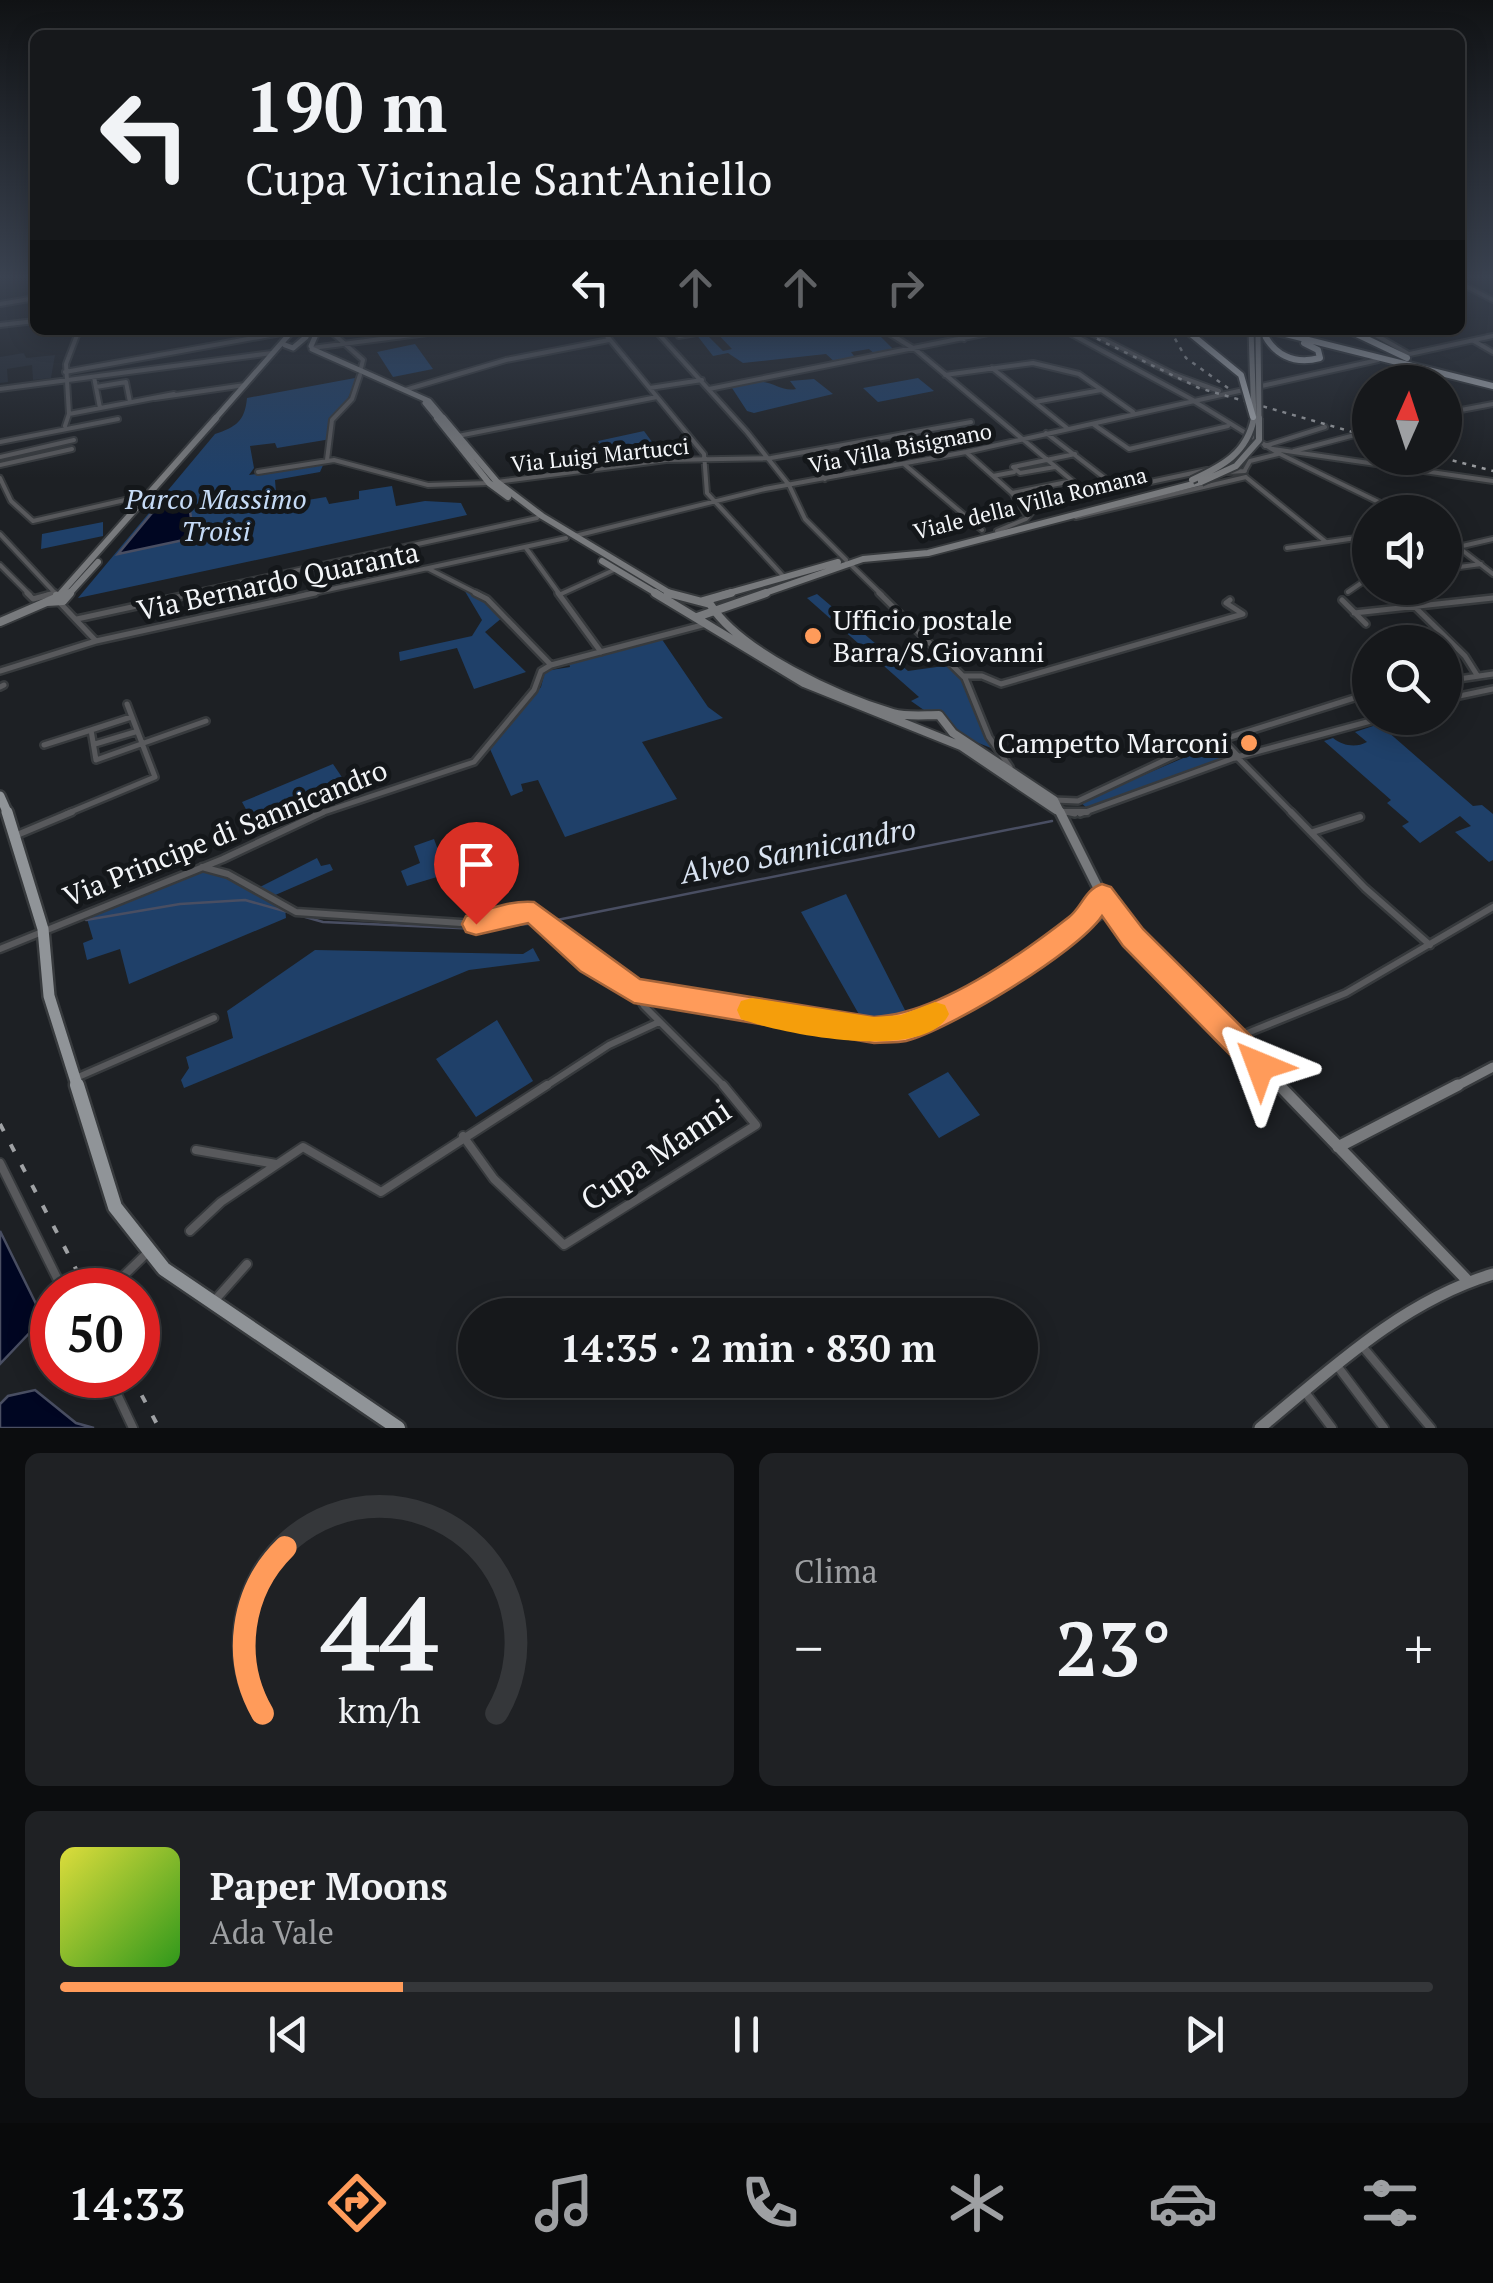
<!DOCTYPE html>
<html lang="it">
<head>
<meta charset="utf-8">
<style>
  :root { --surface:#16181b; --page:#1f2124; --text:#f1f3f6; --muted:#9ea0a3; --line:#35373a; --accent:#ff9b5a }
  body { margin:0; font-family:"PT Serif",serif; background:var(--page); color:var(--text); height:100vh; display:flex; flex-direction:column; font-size:38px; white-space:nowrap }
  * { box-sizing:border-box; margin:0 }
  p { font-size:32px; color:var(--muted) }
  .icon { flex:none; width:55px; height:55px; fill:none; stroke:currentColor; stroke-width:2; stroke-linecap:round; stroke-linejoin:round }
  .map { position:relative; height:1428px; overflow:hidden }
  .drawer { display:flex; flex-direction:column; gap:25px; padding:25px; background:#0c0d0f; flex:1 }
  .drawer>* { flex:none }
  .hud { position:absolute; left:30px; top:30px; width:1435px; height:305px; border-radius:15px; box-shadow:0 5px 25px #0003,0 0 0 2px var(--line); background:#16181b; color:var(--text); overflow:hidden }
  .needle { width:65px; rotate:3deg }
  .controls { position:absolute; left:1352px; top:365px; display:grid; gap:20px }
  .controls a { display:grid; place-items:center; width:110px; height:110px; border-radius:50%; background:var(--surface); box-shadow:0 5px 25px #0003,0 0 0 2px var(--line); font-size:50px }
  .speed { position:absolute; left:30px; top:1268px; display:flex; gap:20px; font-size:50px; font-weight:700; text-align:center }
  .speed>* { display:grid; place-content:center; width:130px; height:130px; border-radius:50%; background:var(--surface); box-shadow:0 5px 25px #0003,0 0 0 2px var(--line); line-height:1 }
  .speed .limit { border:15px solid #d22; background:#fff; color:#111 }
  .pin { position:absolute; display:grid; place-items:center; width:85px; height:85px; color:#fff; margin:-102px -42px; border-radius:50% 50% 50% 0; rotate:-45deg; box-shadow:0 0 10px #0007 }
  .pin .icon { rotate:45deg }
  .me { position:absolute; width:110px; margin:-55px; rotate:316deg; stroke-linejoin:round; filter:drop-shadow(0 0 8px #0008) }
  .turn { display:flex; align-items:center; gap:35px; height:210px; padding:0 50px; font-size:45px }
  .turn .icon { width:130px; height:130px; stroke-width:2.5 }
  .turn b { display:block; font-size:70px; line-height:85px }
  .lanes { display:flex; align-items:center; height:95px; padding:0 50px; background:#0003; justify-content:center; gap:50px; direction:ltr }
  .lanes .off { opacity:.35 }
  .big { font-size:75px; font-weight:700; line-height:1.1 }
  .drawer .card { flex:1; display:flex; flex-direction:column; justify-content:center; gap:15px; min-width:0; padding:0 35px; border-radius:15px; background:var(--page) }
  .drawer .dial { align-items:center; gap:0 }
  .dial svg { height:260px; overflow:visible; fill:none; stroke:var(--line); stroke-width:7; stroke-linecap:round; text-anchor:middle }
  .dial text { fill:var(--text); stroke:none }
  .song { display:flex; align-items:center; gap:30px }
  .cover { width:120px; height:120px; border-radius:15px; background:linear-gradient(135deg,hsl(60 70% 55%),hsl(110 70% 35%)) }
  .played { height:10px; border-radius:5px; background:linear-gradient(90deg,var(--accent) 25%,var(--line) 25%) }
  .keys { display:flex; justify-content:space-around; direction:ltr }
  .heat { display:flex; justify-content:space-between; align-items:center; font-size:55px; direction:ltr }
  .drawer .tiles { flex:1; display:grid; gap:25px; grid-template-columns:1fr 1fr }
  .card:last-child { grid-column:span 2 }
  .trip { position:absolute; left:458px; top:1298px; width:580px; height:100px; border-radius:50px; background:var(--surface); box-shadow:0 5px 25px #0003,0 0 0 2px var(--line); font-weight:700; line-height:100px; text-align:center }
  .menu { display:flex; height:160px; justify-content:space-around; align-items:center; background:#090a0b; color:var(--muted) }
  .menu .icon { width:70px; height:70px }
  .menu .active { color:var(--accent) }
  .menu b { font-size:45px; color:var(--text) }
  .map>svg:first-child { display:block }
</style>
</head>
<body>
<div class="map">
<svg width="1493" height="1428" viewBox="0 0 1493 1428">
  <rect width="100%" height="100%" fill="#1d2024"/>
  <path fill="#252b34" d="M24 353 26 358 55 355 51 378 33 380 32 365 7 369 8 382 0 383V357Z"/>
  <path fill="#1f4069" d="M874 330 896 352 877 356 869 349 851 352 857 360 836 363 826 354 743 363 728 353 713 356 696 334 705 333 723 351 732 349 715 331Z
    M415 344 433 369 393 377 377 352Z
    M355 378C351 404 333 411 331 439L277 448 275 443 250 446 254 468 249 475 324 463 320 472 275 480 277 505 326 497 329 504 359 499V491L392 486 396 506 425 501 461 503 467 515 78 598 215 434C236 427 245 421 247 398Z
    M918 378 934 391 878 402 863 388Z
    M814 379 833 394 754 413 747 411 732 388C768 371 776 393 796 389L790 381Z
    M644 431 658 450 606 456 598 441Z
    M103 522V536L41 549 42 534Z
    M463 588 482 597 503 617 485 632 526 672 474 689 457 648 400 661 399 652 472 636 482 620Z
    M817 594 908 671 951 665 971 688 996 750 961 736 911 701 919 697 807 598Z
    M655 638H661L708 707 723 718 642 742 677 799 565 837 538 780 521 784 523 791 511 796 490 749 541 687 545 671 570 667 569 663Z
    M1379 724 1473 806 1482 805 1493 814V860L1489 862 1455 832 1471 826 1460 816 1420 843 1402 826 1409 822 1387 803 1391 800 1324 741 1333 738C1343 746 1356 748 1367 742L1355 732Z
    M1214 745 1229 757 1088 809 1080 802Z
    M333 764 352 792 259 833 242 802Z
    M434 839 447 874 407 886 401 871 420 863 414 846Z
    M317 858 321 866 330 864 333 870 273 896 260 887Z
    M200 870 222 873 285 909 286 918 129 984 120 949 87 960 83 943 93 939 87 919Z
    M846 894 906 1012 903 1021 861 1018 801 912Z
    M533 948 540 961 469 970 184 1088 181 1080 189 1068 186 1057 233 1038 227 1011 315 950 523 954Z
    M497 1020 533 1081 476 1117 436 1059Z
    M948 1072 980 1115 939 1138 908 1094Z"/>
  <path fill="#000622" stroke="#494e62" stroke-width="2.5" d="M187 492 191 518 184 520 185 528H193V538L118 554 166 496Z
    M0 1231 39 1310 37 1325 0 1364Z
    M35 1390 76 1423 94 1428H0V1404L8 1396Z"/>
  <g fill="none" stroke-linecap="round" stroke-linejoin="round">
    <path stroke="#494e62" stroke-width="2.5" d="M86 920 180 904 245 900 323 922 480 929 536 923
      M552 921 1052 821"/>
    <g stroke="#373a3d" stroke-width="8">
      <path id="street-far3" d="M1460 283 1493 300
        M0 304 35 298
        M0 325 35 321
        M329 330 363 360 361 368
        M602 330 704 454 707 493 785 578
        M655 330 747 432 789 485 805 519 846 560
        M884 330 916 350 1087 493
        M951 330 964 339
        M1064 330 1193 400
        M1085 330 1175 375 1219 391
        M1367 330 1407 353
        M896 334 918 330
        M679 336 712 330
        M1474 341 1493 352
        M312 348 450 330
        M1405 355 1493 336
        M992 368 1067 428
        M65 372 292 331
        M945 375 1033 363 1079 374 1133 412
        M94 377 100 408
        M96 387 126 382 130 402
        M650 388 702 380
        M0 389 272 353
        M709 389 1003 330
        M405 390 506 360 609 340
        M155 398 245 385
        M1192 400 1280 454 1399 512
        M1035 402 1101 390
        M1445 413 1493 404
        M69 414 174 394
        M1093 424 1129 449 1228 426
        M65 426 69 414 66 364 79 330
        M1046 433 1115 486
        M458 436 657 397
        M0 442 118 419
        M1265 446 1325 427
        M1273 449 1493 481
        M1294 451 1370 431
        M966 452 1012 493 1026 514
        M806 453 825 479
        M0 457 74 440
        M327 460 332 420 352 399 360 375
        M904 464 982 530
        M0 465 72 449
        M1055 467 1020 473 1013 467 1075 454
        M1245 470 1250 461 1278 454
        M258 472 334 460 428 485 489 483
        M1228 472 1245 471
        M993 476 1014 472
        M0 478 11 501 33 521 147 495
        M1247 478 1326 542
        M497 482 666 460 771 458 971 422
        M1012 493 1072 481
        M1076 517 1246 477
        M997 531 1026 519 1037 506 1207 470
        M0 534 56 594
        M575 536 765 489 966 452 1378 360
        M1445 537 1493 574
        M1458 547 1493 539
        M526 548 560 595
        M1287 548 1370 536
        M850 564 882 595
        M0 565 30 595
        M429 569 480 595
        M1445 569 1481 564
        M1348 592 1370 577
        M561 594 616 569
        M46 595 55 593
        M184 595 537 518
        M304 595 566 538"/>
    </g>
    <g stroke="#373a3d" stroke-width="10">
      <path id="street-far2" d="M27 593 33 599 55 593
        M475 593 487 599 551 665
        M558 593 601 652
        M879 593 965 678 989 737 1010 767
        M1342 600 1366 624
        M61 604 96 641
        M1415 607 1465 656 1477 675
        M1354 613 1493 598
        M77 619 196 593
        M551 665 706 624
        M0 671 96 641 315 593
        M963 676H982L1001 684 1243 614 1226 603 1230 600
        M1445 681 1493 674
        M0 687 4 685
        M1445 699 1493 689
        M131 717 91 730 96 760 206 721
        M1222 739 1239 757
        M1217 740 1235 758
        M95 744 135 732
        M44 745 91 730
        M1237 757 1293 814
        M1054 800 1078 801 1180 753 1370 693
        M1061 811 1075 814
        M66 814 155 777 127 704
        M318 814 474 762 534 690 541 671 551 665
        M1080 814 1237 757 1382 718"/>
    </g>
    <g stroke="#373a3d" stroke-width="11">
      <path id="street-far1" d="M1065 812H1087
        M1291 812 1365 888 1430 945
        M1313 832 1360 817
        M17 835 72 812
        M202 867 228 874 296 912 476 924 528 911 590 963 634 990 875 1030 938 1014 1109 910
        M1084 921 1100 897
        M0 949 223 859 323 812
        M635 991 644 1006 726 1088
        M1235 1038 1346 993 1493 907
        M76 1078 214 1018
        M543 1088 609 1045 659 1022"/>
    </g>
    <g stroke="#373a3d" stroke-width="12">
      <path id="street" d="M463 1136 494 1179 564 1245 756 1125 723 1085
        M196 1150 276 1164
        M0 1163 63 1290
        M190 1231 221 1202 303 1147 381 1192 547 1085
        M109 1290 147 1253
        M216 1299 247 1264
        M52 1323V1328
        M1362 1346 1431 1428
        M1338 1367 1384 1428
        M108 1375 133 1428
        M1305 1392 1332 1428"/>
    </g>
    <g stroke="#373a3d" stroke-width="9">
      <path id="secondary-far4" d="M285 345 293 348 306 337
        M311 346 318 330
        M312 349 429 401 445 420
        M425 403 439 420
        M214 420 293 330"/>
    </g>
    <g stroke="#373a3d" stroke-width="10">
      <path id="secondary-far3" d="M437 418 489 483 508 497
        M443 418 497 482 542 516 673 595
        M602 561 659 595
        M61 593 216 418
        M56 595 65 594
        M68 595 98 562
        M722 595 838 562
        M759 595 863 559 928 553 1201 482"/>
    </g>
    <g stroke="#373a3d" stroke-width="12">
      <path id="secondary-far2" d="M655 593 804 683 961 746 1056 810
        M668 593 710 604C740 652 838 697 893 713 907 717 924 715 939 715L953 733 1054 800 1061 814
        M703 601 731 593
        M47 602 63 601 70 593
        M697 617 766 593
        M0 622 65 594"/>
    </g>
    <g stroke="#373a3d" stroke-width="14">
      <path id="secondary-far1" d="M1060 812 1109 910 1281 1088
        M1453 1088 1493 1067"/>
    </g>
    <g stroke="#373a3d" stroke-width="16">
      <path id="secondary" d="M1279 1085 1466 1279
        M1338 1147 1458 1085
        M1260 1428C1331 1369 1403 1301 1493 1274"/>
    </g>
    <g stroke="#373a3d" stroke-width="14">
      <path id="primary-far2" d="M0 796 8 814"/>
    </g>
    <g stroke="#373a3d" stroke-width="16">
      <path id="primary-far1" d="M7 812 43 929 49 996 78 1088"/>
    </g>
    <g stroke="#373a3d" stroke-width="19">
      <path id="primary" d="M77 1085 115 1207 164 1269 398 1428"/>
    </g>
    <g stroke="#373a3d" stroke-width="10">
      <path id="highway" d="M1262 330C1273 355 1294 365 1320 358L1318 350 1304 343
        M1269 330 1493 386
        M1348 330 1407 358"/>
    </g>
    <use href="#street-far3" stroke="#58595c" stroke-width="4"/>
    <use href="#street-far2" stroke="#58595c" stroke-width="5"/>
    <use href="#street-far1" stroke="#58595c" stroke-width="6"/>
    <use href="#street" stroke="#58595c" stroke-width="8"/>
    <use href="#secondary-far4" stroke="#787a7d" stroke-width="5"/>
    <use href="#secondary-far3" stroke="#787a7d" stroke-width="6"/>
    <use href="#secondary-far2" stroke="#787a7d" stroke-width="8"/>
    <use href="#secondary-far1" stroke="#787a7d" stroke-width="9"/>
    <use href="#secondary" stroke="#787a7d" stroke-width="11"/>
    <use href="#primary-far2" stroke="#909498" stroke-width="9"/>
    <use href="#primary-far1" stroke="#909498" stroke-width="11"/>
    <use href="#primary" stroke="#909498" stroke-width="14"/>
    <use href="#highway" stroke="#a7abb0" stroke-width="6"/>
    <path stroke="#9fa1a4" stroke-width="2.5" stroke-dasharray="4 6" stroke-linecap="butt" d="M1079 330 1199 388 1370 437
      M1170 330 1186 358 1228 388
      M1443 458 1493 471"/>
    <path stroke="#9fa1a4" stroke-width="4" stroke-dasharray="8 15" stroke-linecap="butt" d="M0 1124 87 1290
      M131 1375 159 1428"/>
    <g stroke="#373a3d" stroke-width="9" stroke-linecap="butt">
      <path id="secondary-bridge-far1" d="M1251 330 1254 420
        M1258 330 1259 420"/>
    </g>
    <g stroke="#373a3d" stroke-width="10" stroke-linecap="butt">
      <path id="secondary-bridge" d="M1192 480C1223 466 1247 453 1254 418
        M1201 482 1236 466 1259 440V418"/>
    </g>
    <g stroke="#373a3d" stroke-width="10" stroke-linecap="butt">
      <path id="highway-bridge" d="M1186 330 1241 375 1253 417"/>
    </g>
    <use href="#secondary-bridge-far1" stroke="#787a7d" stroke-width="5"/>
    <use href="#secondary-bridge" stroke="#787a7d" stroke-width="6"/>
    <use href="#highway-bridge" stroke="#a7abb0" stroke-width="6"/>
  </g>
  <linearGradient id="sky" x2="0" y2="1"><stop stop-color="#101214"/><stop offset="0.58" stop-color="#3a4250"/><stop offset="1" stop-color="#3a4250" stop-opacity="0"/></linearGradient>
  <rect width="1493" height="478" fill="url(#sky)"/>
  <path fill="#ff9b5a" stroke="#a6653a" stroke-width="2.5" d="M1102 884 1111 887 1143 929 1271 1056 1276 1066 1271 1075 1260 1079 1250 1075 1123 946 1102 916C1078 952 949 1030 906 1041 896 1043 885 1042 874 1043L634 1003 580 971 528 923 476 935 466 932 462 924 466 916C488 909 512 900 534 902L640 979 874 1017C938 1014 1019 956 1069 917 1082 907 1085 889 1102 884Z"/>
  <path fill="#f59e0b" d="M752 998 874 1017 901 1015 935 1002 945 1005 949 1014C926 1063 782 1034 741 1019L737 1010 741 1001Z"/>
  <g fill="#ff9b5a" stroke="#14171a" stroke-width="4">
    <circle cx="813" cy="636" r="10"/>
    <circle cx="1249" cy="743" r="10"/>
  </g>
  <g text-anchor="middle" stroke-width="10" stroke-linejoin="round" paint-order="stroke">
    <g font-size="22" fill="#f3f5f8" stroke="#14171a">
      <text transform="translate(900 448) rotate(-11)" y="8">Via Villa Bisignano</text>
      <text transform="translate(600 455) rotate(-6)" y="8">Via Luigi Martucci</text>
      <text transform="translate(1030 503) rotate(-14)" y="8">Viale della Villa Romana</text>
    </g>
    <g font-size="28" font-style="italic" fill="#c6dbf6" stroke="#14171a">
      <text x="216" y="509">Parco Massimo<tspan x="216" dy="32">Troisi</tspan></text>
    </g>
    <g font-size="28" fill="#f3f5f8" stroke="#14171a">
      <text transform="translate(278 581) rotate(-12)" y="10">Via Bernardo Quaranta</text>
      <text transform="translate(225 833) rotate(-22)" y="10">Via Principe di Sannicandro</text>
    </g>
    <g font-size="28" fill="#f3f5f8" stroke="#14171a" text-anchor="start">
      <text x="833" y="630">Ufficio postale<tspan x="833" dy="32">Barra/S.Giovanni</tspan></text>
      <text x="1229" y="753" text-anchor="end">Campetto Marconi</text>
    </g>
    <g font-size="30" font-style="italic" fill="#dae4f2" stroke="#14171a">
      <text transform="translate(798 851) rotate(-11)" y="10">Alveo Sannicandro</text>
    </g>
    <g font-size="32" fill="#f3f5f8" stroke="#14171a">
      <text transform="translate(656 1155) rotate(-34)" y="11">Cupa Manni</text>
    </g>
  </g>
</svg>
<div class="controls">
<a><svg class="needle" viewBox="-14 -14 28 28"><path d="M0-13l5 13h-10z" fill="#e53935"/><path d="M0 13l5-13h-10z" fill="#9ea0a3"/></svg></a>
<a><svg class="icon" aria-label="sound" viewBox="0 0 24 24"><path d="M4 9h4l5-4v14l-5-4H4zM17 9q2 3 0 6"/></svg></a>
<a><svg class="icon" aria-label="search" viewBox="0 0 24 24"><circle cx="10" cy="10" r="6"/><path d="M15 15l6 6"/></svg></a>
</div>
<div class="speed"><div class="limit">50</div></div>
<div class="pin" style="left:476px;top:924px;background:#d93025"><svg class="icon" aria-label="arrive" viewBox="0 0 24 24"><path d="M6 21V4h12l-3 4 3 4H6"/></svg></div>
<svg class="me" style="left:1260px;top:1066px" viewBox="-20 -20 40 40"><path d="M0-17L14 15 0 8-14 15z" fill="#ff9b5a" stroke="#fff" stroke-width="4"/></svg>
<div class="trip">14:35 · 2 min · 830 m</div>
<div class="hud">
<div class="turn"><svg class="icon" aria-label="left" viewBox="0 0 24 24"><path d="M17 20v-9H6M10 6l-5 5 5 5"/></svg><div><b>190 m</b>Cupa Vicinale Sant'Aniello</div></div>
<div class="lanes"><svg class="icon" aria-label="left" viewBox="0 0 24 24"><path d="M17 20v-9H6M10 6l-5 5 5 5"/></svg><svg class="icon off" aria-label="ahead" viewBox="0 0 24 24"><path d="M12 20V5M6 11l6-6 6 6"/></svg><svg class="icon off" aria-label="ahead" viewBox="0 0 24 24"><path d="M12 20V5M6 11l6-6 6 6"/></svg><svg class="icon off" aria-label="right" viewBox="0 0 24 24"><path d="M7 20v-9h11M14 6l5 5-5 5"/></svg></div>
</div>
</div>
<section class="drawer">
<div class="tiles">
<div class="card dial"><svg viewBox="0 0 100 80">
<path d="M14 69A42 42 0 1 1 86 69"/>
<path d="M14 69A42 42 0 0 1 21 18" stroke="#ff9b5a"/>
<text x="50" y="56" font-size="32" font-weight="700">44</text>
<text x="50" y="72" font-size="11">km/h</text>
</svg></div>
<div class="card"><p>Clima</p>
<div class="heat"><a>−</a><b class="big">23°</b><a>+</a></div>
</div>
<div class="card">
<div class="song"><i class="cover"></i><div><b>Paper Moons</b><p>Ada Vale</p></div></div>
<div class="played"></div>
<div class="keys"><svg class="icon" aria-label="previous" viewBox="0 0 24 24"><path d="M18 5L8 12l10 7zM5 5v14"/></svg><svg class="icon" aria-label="pause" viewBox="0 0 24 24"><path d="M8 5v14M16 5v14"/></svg><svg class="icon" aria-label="next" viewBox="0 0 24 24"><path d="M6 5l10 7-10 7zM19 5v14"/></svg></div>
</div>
</div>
</section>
<nav class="menu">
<b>14:33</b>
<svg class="icon active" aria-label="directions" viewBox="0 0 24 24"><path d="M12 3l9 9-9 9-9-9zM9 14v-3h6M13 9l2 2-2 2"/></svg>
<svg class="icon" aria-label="music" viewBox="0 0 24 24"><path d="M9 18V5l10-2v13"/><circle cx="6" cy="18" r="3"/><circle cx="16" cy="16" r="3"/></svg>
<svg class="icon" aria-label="phone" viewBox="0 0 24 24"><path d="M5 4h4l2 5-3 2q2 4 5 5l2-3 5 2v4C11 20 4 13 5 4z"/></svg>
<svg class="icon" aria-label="climate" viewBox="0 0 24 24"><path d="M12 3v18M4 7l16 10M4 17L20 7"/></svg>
<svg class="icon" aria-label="car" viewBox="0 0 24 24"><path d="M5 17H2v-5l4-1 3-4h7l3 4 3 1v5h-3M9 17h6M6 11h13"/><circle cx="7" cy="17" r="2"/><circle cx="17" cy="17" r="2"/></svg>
<svg class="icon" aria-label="filters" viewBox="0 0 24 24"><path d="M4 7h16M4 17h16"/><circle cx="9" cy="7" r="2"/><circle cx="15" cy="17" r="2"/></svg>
</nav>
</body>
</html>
